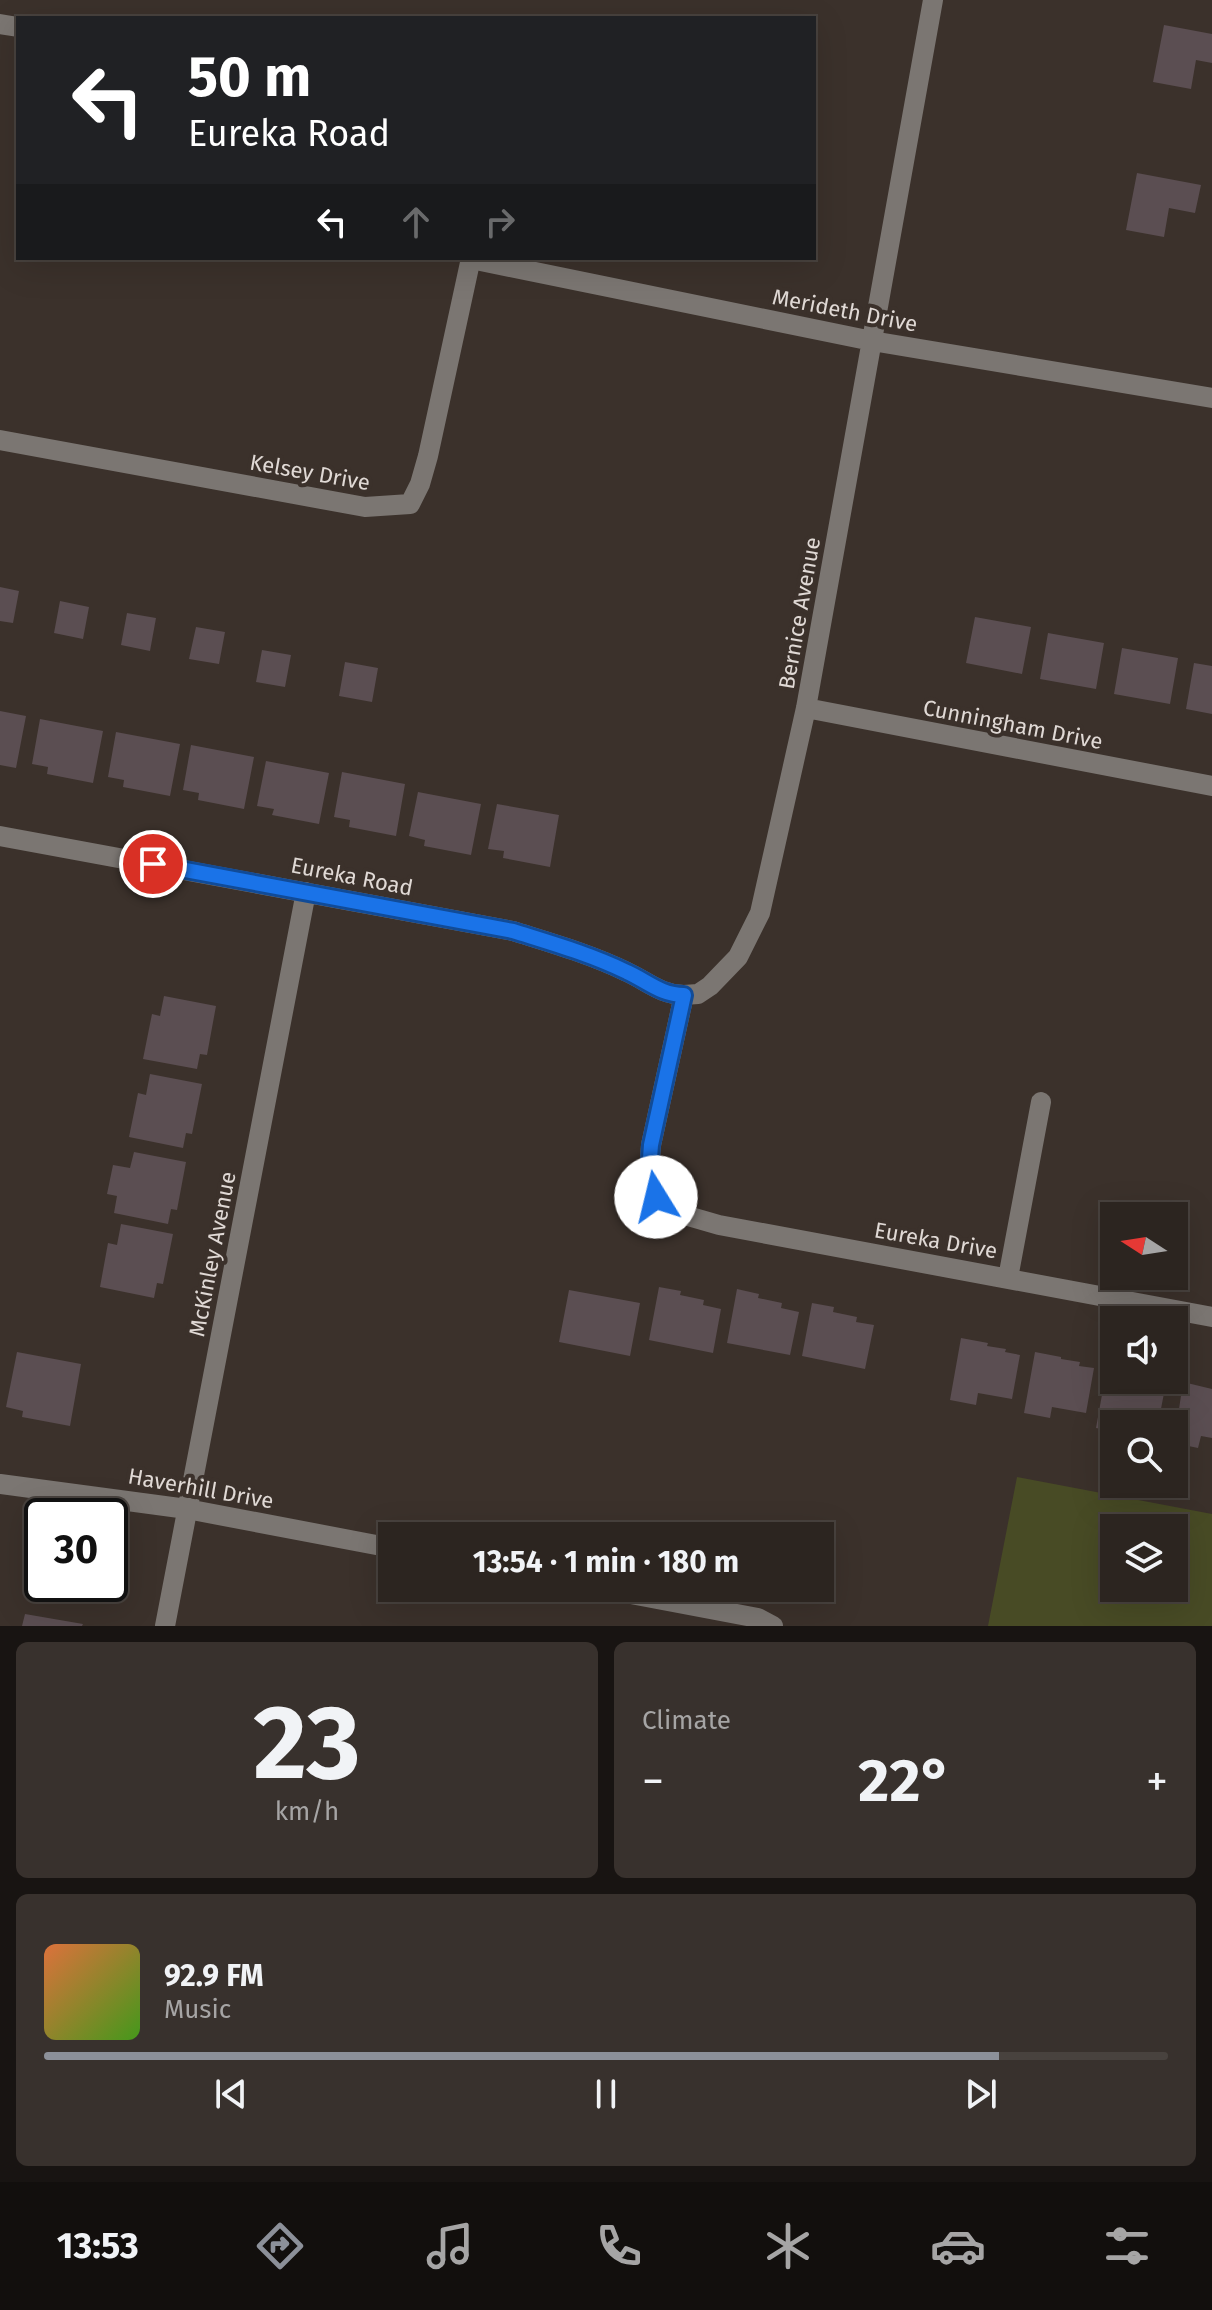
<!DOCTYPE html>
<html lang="en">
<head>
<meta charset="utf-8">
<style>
  :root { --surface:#2c2520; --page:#38312d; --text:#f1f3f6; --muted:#a6a5a5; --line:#48423e; --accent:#8c9099 }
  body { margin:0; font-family:"Fira Sans",sans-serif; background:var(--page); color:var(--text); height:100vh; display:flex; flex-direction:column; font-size:30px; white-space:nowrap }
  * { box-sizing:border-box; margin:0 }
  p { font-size:26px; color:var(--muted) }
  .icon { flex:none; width:44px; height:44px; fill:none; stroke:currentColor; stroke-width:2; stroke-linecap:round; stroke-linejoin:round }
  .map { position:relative; height:1626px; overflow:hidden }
  .details { display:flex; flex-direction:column; gap:16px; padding:16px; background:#181412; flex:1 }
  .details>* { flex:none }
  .hud { position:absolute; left:16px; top:16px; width:800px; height:244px; border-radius:0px; box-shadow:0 8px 32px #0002,0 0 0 2px var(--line); background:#202124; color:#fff; overflow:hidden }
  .needle { width:52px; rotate:282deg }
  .fabs { position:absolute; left:1100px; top:1202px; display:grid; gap:16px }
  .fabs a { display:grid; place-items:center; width:88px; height:88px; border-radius:0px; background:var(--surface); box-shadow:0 8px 32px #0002,0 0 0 2px var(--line); font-size:40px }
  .speed { position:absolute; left:24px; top:1498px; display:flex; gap:16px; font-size:40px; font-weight:700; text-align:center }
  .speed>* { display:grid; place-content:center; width:104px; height:104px; border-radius:50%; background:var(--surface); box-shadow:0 8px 32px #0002,0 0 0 2px var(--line); line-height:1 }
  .speed .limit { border:4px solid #111; border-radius:12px; background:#fff; color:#111 }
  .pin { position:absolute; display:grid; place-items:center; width:68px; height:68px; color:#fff; margin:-34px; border:4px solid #fff; border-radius:50%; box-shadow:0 2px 8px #0007 }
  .me { position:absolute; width:88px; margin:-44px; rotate:351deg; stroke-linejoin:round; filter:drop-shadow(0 0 6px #0008) }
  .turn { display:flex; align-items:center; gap:28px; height:168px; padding:0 40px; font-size:36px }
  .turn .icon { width:104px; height:104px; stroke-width:2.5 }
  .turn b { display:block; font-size:56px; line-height:68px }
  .lanes { display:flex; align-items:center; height:76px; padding:0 40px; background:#0003; justify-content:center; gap:40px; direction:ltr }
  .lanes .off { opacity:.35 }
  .big { font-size:60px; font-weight:700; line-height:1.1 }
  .details .card { flex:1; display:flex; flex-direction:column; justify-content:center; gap:12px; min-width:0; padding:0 28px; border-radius:12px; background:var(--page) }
  .details .dial { align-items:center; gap:0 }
  .dial b { font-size:104px; line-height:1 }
  .song { display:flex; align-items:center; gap:24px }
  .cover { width:96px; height:96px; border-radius:12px; background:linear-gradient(135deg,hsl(20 70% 55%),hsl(100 70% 35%)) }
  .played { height:8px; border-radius:4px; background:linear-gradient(90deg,var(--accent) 85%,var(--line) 85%) }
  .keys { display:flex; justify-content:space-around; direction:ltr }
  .heat { display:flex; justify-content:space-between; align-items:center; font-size:44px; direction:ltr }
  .details .tiles { flex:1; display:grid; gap:16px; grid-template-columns:1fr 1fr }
  .card:last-child { grid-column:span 2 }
  .trip { position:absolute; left:378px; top:1522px; width:456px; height:80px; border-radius:0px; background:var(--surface); box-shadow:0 8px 32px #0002,0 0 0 2px var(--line); font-weight:700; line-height:80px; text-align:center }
  .tab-bar { display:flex; height:128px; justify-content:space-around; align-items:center; background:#120f0d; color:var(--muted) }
  .tab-bar .icon { width:56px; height:56px }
  .tab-bar .current { color:var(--accent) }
  .tab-bar b { font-size:36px; color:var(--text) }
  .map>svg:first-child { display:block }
</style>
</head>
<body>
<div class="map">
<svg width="1212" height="1626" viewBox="0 0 1212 1626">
  <rect width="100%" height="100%" fill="#3b312b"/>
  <path fill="#484b25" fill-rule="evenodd" d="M1017 1477 1212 1514V1626H988ZM1114 1528H1174V1588H1114Z"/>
  <path fill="#5b4e52" d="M1164 25 1212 34V63L1196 60 1191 89 1153 82Z
    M1137 173 1201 185 1195 213 1169 208 1164 237 1126 230Z
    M0 587 19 591 13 623 0 621Z
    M60 601 89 607 83 639 54 633Z
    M127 613 156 618 150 651 121 645Z
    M975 617 1031 627 1022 674 966 663Z
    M196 627 225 632 219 664 189 659Z
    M1048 633 1104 643 1096 689 1040 679Z
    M1122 648 1178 658 1170 704 1114 694Z
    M262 650 291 655 285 687 256 682Z
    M345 662 378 668 372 702 339 696Z
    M1194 663 1212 666V714L1186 709Z
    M0 711 26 716 16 768 0 765Z
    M40 719 103 731 93 783 47 774 48 767 32 764Z
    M116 732 180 744 170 796 123 787 124 780 108 777Z
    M191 745 254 757 244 809 198 800 199 793 183 790Z
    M266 761 329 773 319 824 272 815 274 809 257 806Z
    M342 772 405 784 396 836 349 827 350 820 334 817Z
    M418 792 481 804 471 855 424 846 425 840 409 836Z
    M497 804 559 815 550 867 503 858 504 851 488 849Z
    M164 996 216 1006 207 1055 200 1054 197 1069 143 1059 152 1014 160 1016Z
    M150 1074 202 1084 192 1134 186 1133 183 1148 129 1137 138 1093 146 1095Z
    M134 1152 186 1162 177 1210 171 1209 168 1224 114 1213 117 1196 107 1194 113 1165 130 1168Z
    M121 1224 173 1234 163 1284 157 1283 154 1298 100 1287 108 1243 117 1245Z
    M659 1287 681 1291 680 1295 704 1300 703 1305 721 1309 713 1353 649 1340Z
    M737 1289 759 1294 758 1298 782 1303 781 1308 799 1312 790 1355 727 1343Z
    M569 1290 640 1303 630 1356 559 1342Z
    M812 1303 834 1307 833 1312 857 1317 856 1322 874 1325 865 1369 802 1356Z
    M961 1338 988 1343 987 1346 1006 1349 1005 1352 1020 1355 1012 1399 978 1393 976 1405 950 1400Z
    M17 1352 81 1364 70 1426 22 1417 23 1411 6 1407Z
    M1035 1352 1061 1357V1359L1080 1362 1079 1366 1094 1368 1086 1413 1052 1407 1050 1418 1024 1413Z
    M1107 1367 1114 1368V1380H1151L1166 1383 1158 1424 1124 1422V1424H1114V1431L1096 1428Z
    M1183 1382 1212 1389V1438L1201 1436 1198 1448 1174 1443Z
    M25 1614 83 1624 82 1626H22Z"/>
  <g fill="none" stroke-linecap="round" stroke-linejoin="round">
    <path stroke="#7b7672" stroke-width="20" d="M933 0 806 708 760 913 738 957 710 986 698 994 684 995 651 1145 649 1172 656 1197 674 1212 719 1225 1212 1317
      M0 24 18 27
      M471 259 872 341 1212 398
      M0 440 365 507 410 504 420 484 428 456 471 258
      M806 708 1212 786
      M0 836 513 931C551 943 590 954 627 972 647 981 661 995 684 995
      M1008 1278 1041 1102
      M0 1484 187 1509 392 1548
      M599 1588 758 1618 773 1626
      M165 1626 306 892"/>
  </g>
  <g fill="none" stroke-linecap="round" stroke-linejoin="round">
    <g stroke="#114b97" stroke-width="20">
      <path id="route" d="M153 864 513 931C551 943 590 954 627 972 647 981 661 995 684 995L651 1145 649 1172 656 1197"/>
    </g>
    <use href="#route" stroke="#1a73e8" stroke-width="14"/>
  </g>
  <g text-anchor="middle" stroke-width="8" stroke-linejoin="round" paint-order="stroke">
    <g font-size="22" fill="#e0d9d5" stroke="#3b312b">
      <text transform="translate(845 310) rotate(11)" y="8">Merideth Drive</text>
      <text transform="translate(310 472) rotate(10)" y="8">Kelsey Drive</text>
      <text transform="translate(799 613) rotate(-80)" y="8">Bernice Avenue</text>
      <text transform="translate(1013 724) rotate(11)" y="8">Cunningham Drive</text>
      <text transform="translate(352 876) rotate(11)" y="8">Eureka Road</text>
      <text transform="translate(936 1240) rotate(10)" y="8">Eureka Drive</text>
      <text transform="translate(212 1254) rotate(-79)" y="8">McKinley Avenue</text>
      <text transform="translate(201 1488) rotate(10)" y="8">Haverhill Drive</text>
    </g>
  </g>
</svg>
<div class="fabs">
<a><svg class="needle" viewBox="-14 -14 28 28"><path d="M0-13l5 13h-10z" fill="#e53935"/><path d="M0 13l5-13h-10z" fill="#a6a5a5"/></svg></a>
<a><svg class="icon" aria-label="sound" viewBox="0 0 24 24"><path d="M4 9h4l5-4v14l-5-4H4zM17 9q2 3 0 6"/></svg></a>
<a><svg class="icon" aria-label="search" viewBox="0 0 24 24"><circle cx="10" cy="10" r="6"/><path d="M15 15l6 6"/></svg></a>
<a><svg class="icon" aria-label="layers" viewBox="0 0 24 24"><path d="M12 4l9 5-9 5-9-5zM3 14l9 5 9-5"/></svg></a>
</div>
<div class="speed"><div class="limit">30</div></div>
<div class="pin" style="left:153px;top:864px;background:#d93025"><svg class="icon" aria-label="arrive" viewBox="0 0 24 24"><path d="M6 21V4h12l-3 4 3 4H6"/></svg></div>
<svg class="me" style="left:656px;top:1197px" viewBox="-20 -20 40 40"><circle r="19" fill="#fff"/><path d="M0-13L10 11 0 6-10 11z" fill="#1a73e8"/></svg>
<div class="trip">13:54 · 1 min · 180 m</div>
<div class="hud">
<div class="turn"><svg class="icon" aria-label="left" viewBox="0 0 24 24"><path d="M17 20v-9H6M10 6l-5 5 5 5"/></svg><div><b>50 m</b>Eureka Road</div></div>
<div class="lanes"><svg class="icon" aria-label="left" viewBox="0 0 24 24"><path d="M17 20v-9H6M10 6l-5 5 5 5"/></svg><svg class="icon off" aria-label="ahead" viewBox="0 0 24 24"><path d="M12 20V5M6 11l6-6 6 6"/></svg><svg class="icon off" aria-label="right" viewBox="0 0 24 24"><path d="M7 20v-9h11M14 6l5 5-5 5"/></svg></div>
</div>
</div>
<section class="details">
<div class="tiles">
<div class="card dial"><b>23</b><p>km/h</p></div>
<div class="card"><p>Climate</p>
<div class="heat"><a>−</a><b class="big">22°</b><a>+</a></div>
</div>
<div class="card">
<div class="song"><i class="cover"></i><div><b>92.9 FM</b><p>Music</p></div></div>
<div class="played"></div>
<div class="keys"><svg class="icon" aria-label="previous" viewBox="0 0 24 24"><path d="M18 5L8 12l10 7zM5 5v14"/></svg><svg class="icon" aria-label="pause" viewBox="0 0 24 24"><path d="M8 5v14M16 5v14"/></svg><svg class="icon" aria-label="next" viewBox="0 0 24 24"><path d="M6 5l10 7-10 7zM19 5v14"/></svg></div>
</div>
</div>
</section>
<nav class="tab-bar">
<b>13:53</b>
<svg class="icon current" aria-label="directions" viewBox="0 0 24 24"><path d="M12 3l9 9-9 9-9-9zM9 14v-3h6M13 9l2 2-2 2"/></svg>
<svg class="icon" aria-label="music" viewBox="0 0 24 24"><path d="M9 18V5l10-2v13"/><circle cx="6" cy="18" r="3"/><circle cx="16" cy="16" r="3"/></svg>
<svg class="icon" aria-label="phone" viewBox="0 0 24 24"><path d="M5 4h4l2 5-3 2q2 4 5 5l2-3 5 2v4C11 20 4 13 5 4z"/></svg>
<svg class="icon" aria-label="climate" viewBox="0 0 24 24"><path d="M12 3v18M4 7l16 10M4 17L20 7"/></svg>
<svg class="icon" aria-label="car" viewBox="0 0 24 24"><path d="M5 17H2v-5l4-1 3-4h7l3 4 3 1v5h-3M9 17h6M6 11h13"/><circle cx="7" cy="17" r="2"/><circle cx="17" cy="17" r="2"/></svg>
<svg class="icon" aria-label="filters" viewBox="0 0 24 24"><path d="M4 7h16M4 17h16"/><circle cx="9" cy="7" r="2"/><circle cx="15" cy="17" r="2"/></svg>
</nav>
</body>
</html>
